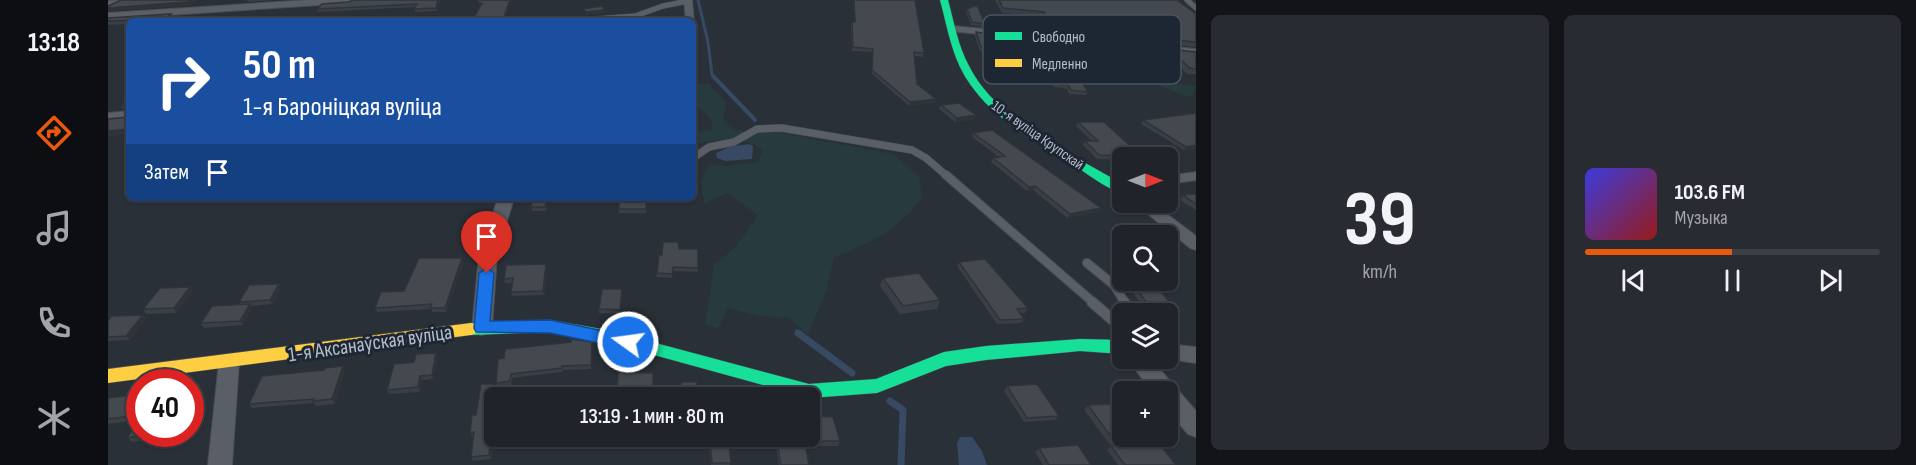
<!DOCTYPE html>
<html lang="ru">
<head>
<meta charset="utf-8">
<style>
  :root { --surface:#20242a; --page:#282c32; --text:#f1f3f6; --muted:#a2a4a8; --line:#3d4147; --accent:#ea580c }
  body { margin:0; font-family:"Sofia Sans Condensed",sans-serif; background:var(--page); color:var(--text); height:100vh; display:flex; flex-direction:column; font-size:22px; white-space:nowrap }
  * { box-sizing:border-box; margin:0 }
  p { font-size:20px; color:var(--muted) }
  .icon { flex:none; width:33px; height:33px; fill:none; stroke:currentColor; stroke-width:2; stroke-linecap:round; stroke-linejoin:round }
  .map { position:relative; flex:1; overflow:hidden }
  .drawer { display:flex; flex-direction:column; gap:15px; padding:15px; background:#121417; width:720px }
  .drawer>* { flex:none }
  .top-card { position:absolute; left:18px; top:18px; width:570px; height:183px; border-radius:9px; box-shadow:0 2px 4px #0004,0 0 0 2px var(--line); background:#1a4fa0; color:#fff; overflow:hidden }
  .needle { width:39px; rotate:90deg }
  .buttons { position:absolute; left:1004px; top:147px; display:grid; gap:12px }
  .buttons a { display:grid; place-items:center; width:66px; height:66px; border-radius:9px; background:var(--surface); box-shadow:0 2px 4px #0004,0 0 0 2px var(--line); font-size:30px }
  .speed { position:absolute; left:18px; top:369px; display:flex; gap:12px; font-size:30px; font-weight:700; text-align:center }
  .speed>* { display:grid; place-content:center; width:78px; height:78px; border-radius:50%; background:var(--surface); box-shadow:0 2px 4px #0004,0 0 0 2px var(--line); line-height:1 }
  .speed .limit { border:9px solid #d22; background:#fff; color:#111 }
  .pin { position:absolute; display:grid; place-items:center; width:51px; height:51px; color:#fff; margin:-62px -26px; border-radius:50% 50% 50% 0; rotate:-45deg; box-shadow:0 0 6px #0007 }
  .pin .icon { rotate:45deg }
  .me { position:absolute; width:66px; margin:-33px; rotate:284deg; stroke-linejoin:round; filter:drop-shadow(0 0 4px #0008) }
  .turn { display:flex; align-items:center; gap:21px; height:126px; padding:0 18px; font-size:27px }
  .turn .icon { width:78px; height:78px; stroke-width:2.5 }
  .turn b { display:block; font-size:42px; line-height:51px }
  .then { display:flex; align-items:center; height:57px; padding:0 18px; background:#0003; gap:12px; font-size:22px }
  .drawer .widget { flex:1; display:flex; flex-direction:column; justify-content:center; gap:9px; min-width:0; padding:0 21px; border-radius:9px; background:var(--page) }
  .drawer .dial { align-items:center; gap:0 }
  .dial b { font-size:78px; line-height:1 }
  .song { display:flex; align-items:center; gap:18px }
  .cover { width:72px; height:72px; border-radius:9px; background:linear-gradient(135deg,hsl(240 70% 55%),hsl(0 70% 35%)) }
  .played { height:6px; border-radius:3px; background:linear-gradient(90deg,var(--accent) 50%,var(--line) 50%) }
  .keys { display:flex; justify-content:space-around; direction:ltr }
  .drawer .tiles { flex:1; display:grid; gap:15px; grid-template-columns:repeat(2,1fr) }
  .trip { position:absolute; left:376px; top:387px; width:336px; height:60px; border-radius:9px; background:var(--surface); box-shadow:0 2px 4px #0004,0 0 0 2px var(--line); font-weight:600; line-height:60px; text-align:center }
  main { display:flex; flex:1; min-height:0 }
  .menu { display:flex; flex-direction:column; width:108px; justify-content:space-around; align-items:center; background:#0d0e11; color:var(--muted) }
  .menu .icon { width:42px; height:42px }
  .menu .selected { color:var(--accent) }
  .menu b { font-size:27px; color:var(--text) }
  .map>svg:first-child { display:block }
</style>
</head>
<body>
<main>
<nav class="menu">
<b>13:18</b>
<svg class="icon selected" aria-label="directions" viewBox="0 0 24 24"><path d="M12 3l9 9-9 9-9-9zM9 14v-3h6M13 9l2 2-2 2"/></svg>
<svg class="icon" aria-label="music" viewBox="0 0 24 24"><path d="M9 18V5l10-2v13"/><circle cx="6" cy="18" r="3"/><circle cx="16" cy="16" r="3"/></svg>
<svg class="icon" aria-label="phone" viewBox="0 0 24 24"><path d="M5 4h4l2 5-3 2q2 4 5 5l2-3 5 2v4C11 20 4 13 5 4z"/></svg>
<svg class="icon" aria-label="climate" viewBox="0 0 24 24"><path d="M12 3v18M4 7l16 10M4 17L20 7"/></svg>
</nav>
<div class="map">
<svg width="1088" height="465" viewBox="0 0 1088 465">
  <rect width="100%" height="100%" fill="#2a3038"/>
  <path fill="#273a3e" d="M1055 82 1088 86 1084 96H1077L1044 83Z
    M585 84H601L618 102 615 120 627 131 673 133 785 154 811 177 814 198C789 230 763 244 726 257L718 291 700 335 680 318 651 316 620 308 610 328 597 325 606 265 628 247 650 215 620 193 596 204 593 182 601 164 618 166 650 162 655 151C633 133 611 141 585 144V132L605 130C604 117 596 110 585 104Z"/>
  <path fill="#384963" d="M641 144 645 146 644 159 618 161 609 158 608 153 621 147Z
    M852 437H864L874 451 879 465H851L849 443Z"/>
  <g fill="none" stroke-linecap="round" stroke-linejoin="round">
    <path stroke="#384963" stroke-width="3" d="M590 0 600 42 604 75 607 78"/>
    <path stroke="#384963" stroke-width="4" d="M605 76 647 120"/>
    <path stroke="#384963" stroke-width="7" d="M690 333 744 373
      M782 401 795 410 793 465"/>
    <g stroke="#484c53" stroke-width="6">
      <path id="lane-far3" d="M1079 0 1088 8
        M461 21 527 16 555 6 580 1"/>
    </g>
    <g stroke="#484c53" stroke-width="8">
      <path id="lane-far2" d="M585 158 601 147 626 142 649 129 674 128 804 150 818 158 840 177"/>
    </g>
    <g stroke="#484c53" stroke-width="10">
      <path id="lane-far1" d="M838 175 986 303
        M979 263 1006 285 1017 303
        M1006 285 1039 283"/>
    </g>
    <g stroke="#484c53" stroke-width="12">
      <path id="lane" d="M984 302 1014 328
        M1016 302 1023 314"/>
    </g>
    <g stroke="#484c53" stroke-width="2">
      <path id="street" d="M14 0 13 2 0 7V1Z
        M201 0H246L242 3 0 19V13Z
        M576 0H584L586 23 578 21Z
        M845 26 1088 49V55L842 31V27Z
        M21 111V119L0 121V113Z
        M1088 172V180L1059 184V176Z
        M390 198H406L389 255 384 328 381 333 374 335 367 333 364 328 371 255Z
        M1025 202H1043L1088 236V250L1082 248Z
        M1059 344 1088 347V363L1054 358H1059Z
        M121 354 128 356 131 362 124 465H100L111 362 114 356Z
        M1019 358H1042L1088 411V437L1080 434 1059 410V392H1044Z"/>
    </g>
    <g stroke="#484c53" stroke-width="1">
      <path id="fast" d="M832 0H840C846 22 850 46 861 66 888 121 964 154 1014 184V193C996 188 978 172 962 163 921 139 873 111 852 67 842 46 838 22 832 0Z
        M442 320 499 330 701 384 768 379 836 352 878 346 972 339 1014 340V354L972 351 878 360 838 366 769 393 702 398 499 342 442 332 363 335 357 333 355 329 357 325 363 323Z"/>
    </g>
    <g stroke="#484c53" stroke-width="1">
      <path id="slow" d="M363 323 369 325 371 329 369 333 363 335 0 383V369Z"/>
    </g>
    <use href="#lane-far3" stroke="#5a5e66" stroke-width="5"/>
    <use href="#lane-far2" stroke="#5a5e66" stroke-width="7"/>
    <use href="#lane-far1" stroke="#5a5e66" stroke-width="8"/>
    <use href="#lane" stroke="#5a5e66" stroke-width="10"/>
    <use href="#street" fill="#5a5e66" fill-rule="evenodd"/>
    <use href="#fast" fill="#16e098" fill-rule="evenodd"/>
    <use href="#slow" fill="#ffcf43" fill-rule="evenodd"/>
  </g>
  <path fill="#3a3f45" d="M139 0H166L140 2Z
    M245 0H332L329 11 307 12 306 9 307 7 210 12 209 9 241 2Z
    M745 0H807L816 53 815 57 806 56 809 84 828 99 827 103 801 106 764 74 765 52 744 51 743 25 744 22H746Z
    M887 0H1069L1088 14V47L1029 41 1025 37 986 33 984 36 944 33 934 16 894 13Z
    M859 9 877 24 876 27 863 25 858 12Z
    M65 17 59 21H21V24L0 25V18Z
    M868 32 889 49 887 52 872 51 867 36Z
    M911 39 980 92 978 95 961 94 959 89 946 87 935 66 922 65 909 42Z
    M1042 47 1088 52V74H1079L1070 65 1048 63 1039 52Z
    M21 98V133L0 136V119L20 117V109H15L13 106Z
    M833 105 867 119 847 122 831 109Z
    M1088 113V149L1076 150 1033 124 1035 120Z
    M970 122 1029 152 1026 156H1016L1014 158V160L989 159 975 145 977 141H984L968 126Z
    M865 133 993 208 991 212 959 218 925 190 919 191 883 162 885 158 891 157 864 137Z
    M1088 194V210L1072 200 1075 195Z
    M425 198H441L438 211H424L423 207Z
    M511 198H538V213H511Z
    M571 249H590V272L565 271 564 278 548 277 549 273 554 255Z
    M356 262 338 312H324L323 309 269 312 267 308 296 291Z
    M851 262 920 308 917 313H912L916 319 913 323 889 324 849 266Z
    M438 264 439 268 436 295 404 296 403 292 405 283H397L396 279Z
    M775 278 832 300 829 309 792 314 772 286Z
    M82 287 85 291 69 313 38 314 35 309Z
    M1027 287 1063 304 1059 309 1035 307 1024 291Z
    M174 288 165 304 143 306 144 308 135 325 96 328 93 323 132 304 131 302Z
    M514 294 512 314 491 313V309Z
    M35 315 38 319 22 340 0 341V321Z
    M484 347 483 369 454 370V372L404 378 403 386 389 387 388 383 390 359Z
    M328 353 330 357 325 379 314 380 312 392 281 394 279 390 306 362Z
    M235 366 237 371 227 404 208 406 206 403 144 408 141 404 216 370Z
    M387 384 389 388 383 459 365 461 363 457 365 437H364L362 433 368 415Z
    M899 386 951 416 947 420 916 422 896 391Z
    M32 394V434H75L24 442 19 438 30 420 0 424V398Z
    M980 405 1034 443 1068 465H1010L999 450 1003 446 976 410Z
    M534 436H620L622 465H603L601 444H534Z
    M646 436H702L732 441 730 446H698L701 465H671L668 447 646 445Z
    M931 448 983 465H935L927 452Z"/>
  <path fill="#303338" d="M83 0H89L81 6 0 11V8Z
    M330 0H332L329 11 328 8Z
    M402 0H404L396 21H395Z
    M497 10 498 13 478 15V12Z
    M63 14 65 17 59 21H58L57 19Z
    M828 99 827 103 801 106 802 102Z
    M868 115 867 119 847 122 849 118Z
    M21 129V133L0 136V131Z
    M1088 145V149L1076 150 1078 147Z
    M927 186 925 190 919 191 921 187Z
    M439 198H441L438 211 437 207Z
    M993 208 991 212 959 218 962 214Z
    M354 258 356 262 338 312 337 308Z
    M438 264 439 268 436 295 435 291Z
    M171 284 174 288 165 304 162 300Z
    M82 287 85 291 69 313 66 308Z
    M142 304 144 308 135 325 132 321Z
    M35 315 38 319 22 340 18 336Z
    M328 353 330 357 325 379 324 375Z
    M235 366 237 371 227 404 224 399Z
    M312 376 314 380 312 392 310 387Z
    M69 378 73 382H67Z
    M387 384 389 388 383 459 381 455Z
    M87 398 90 402 82 418V406Z"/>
  <path fill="#444950" stroke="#303338" stroke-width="1.5" d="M13 0H83L79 2 0 8V6Z
    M245 0H330L328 8 306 9 309 4 209 9 214 4 241 2Z
    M370 0H402L395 20H388V21H364L374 3H370Z
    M746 0H807L816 53 806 52 809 84 828 99 802 102 764 70 765 49 745 47 744 22H747Z
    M891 0H1069L1088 14V42L1032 36 1028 32 984 28 987 31 946 28 936 12 895 8Z
    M869 5 877 24 864 22 859 9Z
    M494 6 497 10 478 12 475 9Z
    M63 14 57 19 0 21V18Z
    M506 19V21H483Z
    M868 32 882 34 889 49 873 47Z
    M911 39 949 42 980 92 963 90 960 85 947 84 936 63 924 62Z
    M1042 47 1088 52V69L1082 68 1073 60 1051 57Z
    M21 98V129L0 131V119L20 117V106H13Z
    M851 103 868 115 849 118 833 105Z
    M1088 113V145L1078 147 1035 120Z
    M970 122H996L1029 152H1012L1016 156 991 155 977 141H990Z
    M884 130 993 208 962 214 927 186 921 187 885 158 897 156 865 133Z
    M585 174H586L587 188H585Z
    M1088 194V204L1075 195Z
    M425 198H439L437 207H423Z
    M511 198H538V209H511Z
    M555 242H570L571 249H590V268L565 267 564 274 549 273 551 255H554Z
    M311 258H354L337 308H322L324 304 267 308 273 292 296 291Z
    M877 259 920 308 909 309 916 319 892 320 851 262Z
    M438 264 435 291 403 292 405 278 396 279 398 265Z
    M811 273 832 300 795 306 775 278Z
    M171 284 162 300 131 302 141 285Z
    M82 287 66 308 35 309 52 288Z
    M1027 287 1050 288 1063 304 1039 303Z
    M494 289H514L512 310 491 309Z
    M142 304 132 321 93 323 104 306Z
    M35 315 18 336 0 337V321L4 316Z
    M463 339 484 342 483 365 454 366V368L403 374 402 381 388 383 390 359 396 358 397 349 463 342Z
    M328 353 324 375 312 376 310 387 279 390 286 364 306 362 308 354Z
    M235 366 224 399 205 401 206 399 141 404 154 376 216 370 217 368Z
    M510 372 545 373V398H509Z
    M69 378 67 382H51L53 380Z
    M573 382H589L590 398H574Z
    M373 384H387L381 455 363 457 366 432 362 433 364 415H368Z
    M929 384 951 416 919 418 899 386Z
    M32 394V415L0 419V398Z
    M82 398H87L82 406Z
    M1004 404 1014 417V436H1029L1034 443 1050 442 1068 465H1017L1003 446 1009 445 980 405Z
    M702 416 725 417 732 441H697L701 465H673L669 443 647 441V436H702Z
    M32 417V434H46L19 438Z
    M534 436H620L623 463H604L602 440 534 439Z
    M970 445 983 465H941L931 448Z"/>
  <path fill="#1a73e8" stroke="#114b97" stroke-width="1.5" d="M379 268 386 273 382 321 442 320 520 336 526 338 529 342 526 347 520 349 442 333 368 332 366 328 371 273Z"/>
  <g text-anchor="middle" stroke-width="6" stroke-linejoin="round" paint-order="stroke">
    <g font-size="15" fill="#b4bcc9" stroke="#1d2633">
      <text transform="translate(930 135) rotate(35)" y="5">10-я вуліца Крупскай</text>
    </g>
    <g font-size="21" fill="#b4bcc9" stroke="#1d2633">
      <text transform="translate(262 343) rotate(-8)" y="7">1-я Аксанаўская вуліца</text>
    </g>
  </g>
  <rect x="875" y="15" width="198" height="69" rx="9" fill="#1d2633" stroke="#4a5360" stroke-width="1.5"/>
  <rect x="887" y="32" width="27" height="8" fill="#16e098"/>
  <rect x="887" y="59" width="27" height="8" fill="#ffcf43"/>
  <g font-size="16" fill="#b4bcc9">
    <text x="924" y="42">Свободно</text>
    <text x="924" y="69">Медленно</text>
  </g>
</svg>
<div class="buttons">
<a><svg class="needle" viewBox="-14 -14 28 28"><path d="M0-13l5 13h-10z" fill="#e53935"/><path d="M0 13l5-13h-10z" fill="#a2a4a8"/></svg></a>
<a><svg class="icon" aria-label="search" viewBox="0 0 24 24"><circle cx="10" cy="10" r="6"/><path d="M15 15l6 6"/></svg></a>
<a><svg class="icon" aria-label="layers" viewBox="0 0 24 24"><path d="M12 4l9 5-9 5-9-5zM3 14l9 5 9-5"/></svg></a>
<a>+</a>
</div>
<div class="speed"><div class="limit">40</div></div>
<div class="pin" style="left:379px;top:273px;background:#d93025"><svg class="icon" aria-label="arrive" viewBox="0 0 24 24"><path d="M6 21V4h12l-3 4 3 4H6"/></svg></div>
<svg class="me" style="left:520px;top:342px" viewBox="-20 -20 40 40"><circle r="17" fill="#1a73e8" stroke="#fff" stroke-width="3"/><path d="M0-11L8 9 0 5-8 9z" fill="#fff"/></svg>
<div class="trip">13:19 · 1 мин · 80 m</div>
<div class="top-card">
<div class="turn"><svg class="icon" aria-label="right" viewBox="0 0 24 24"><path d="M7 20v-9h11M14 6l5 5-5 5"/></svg><div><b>50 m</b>1-я Бароніцкая вуліца</div></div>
<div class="then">Затем<svg class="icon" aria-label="arrive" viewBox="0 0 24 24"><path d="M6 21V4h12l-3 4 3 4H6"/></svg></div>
</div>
</div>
<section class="drawer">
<div class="tiles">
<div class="widget dial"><b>39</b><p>km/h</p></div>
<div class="widget">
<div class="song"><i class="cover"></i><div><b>103.6 FM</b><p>Музыка</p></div></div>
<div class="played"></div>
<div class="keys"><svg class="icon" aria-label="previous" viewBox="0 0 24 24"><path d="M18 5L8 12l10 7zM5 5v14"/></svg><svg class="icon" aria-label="pause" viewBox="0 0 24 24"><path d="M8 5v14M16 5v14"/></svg><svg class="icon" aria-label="next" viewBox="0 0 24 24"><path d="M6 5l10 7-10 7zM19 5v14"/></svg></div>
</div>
</div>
</section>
</main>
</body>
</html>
